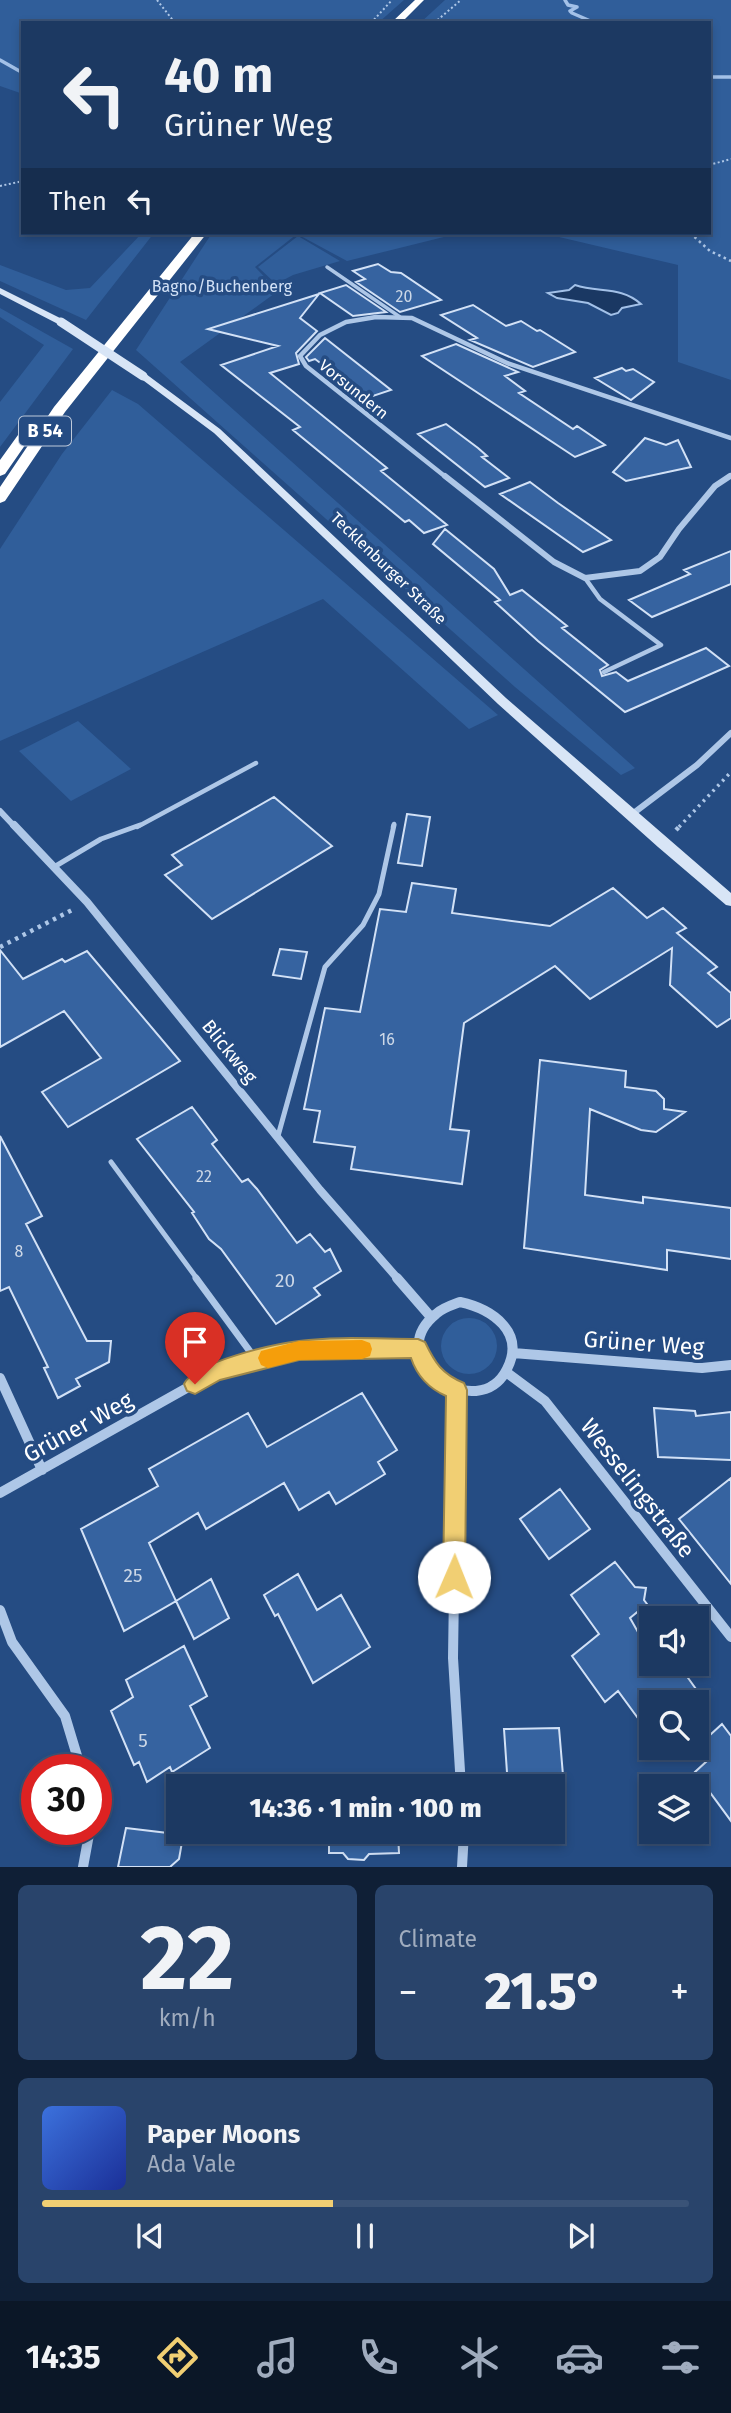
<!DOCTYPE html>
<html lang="en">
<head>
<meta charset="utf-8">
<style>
  :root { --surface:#1c3962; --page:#29446b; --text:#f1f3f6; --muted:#a0acbe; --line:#3a5377; --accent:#f1cf73 }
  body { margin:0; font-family:"Fira Sans",sans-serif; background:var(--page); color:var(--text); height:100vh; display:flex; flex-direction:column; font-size:26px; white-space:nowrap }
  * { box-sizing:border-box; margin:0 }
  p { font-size:23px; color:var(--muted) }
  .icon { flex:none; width:38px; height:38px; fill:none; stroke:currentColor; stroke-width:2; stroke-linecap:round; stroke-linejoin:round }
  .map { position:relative; height:1867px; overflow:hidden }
  .sheet { display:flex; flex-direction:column; gap:18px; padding:18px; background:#0f1f36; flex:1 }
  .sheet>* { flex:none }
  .banner { position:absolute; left:21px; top:21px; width:690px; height:214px; border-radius:0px; box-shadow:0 4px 10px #0003,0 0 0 2px var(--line); background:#1c3962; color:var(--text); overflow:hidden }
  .fabs { position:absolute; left:639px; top:1606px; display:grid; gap:14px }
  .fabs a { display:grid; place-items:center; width:70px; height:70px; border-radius:0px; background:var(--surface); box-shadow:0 4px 10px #0003,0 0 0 2px var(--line); font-size:35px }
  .speed { position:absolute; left:21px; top:1754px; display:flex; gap:14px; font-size:35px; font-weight:700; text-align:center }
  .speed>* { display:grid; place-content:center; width:91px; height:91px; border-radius:50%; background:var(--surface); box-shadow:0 4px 10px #0003,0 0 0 2px var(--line); line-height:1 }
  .speed .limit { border:10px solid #d22; background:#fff; color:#111 }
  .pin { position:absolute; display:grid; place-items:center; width:60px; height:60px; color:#fff; margin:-72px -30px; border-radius:50% 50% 50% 0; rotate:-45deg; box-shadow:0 0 7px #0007 }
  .pin .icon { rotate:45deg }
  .me { position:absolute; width:77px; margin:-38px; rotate:1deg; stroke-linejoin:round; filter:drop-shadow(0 0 5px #0008) }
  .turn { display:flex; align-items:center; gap:24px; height:147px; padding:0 28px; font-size:32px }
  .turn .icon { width:91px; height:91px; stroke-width:2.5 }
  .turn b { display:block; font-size:49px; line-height:60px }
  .then { display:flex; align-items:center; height:66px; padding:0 28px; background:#0003; gap:14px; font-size:26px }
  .big { font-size:52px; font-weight:800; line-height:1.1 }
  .sheet .card { flex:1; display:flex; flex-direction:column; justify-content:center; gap:10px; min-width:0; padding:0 24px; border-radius:10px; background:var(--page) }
  .sheet .dial { align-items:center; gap:0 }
  .dial b { font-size:91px; line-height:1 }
  .song { display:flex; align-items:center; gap:21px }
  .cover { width:84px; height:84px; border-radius:10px; background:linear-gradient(135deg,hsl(220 70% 55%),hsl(230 70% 35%)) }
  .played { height:7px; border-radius:4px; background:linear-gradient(90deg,var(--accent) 45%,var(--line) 45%) }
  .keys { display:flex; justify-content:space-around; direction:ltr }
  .heat { display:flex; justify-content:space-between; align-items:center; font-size:38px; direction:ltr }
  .sheet .tiles { flex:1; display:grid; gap:18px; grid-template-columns:1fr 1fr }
  .card:last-child { grid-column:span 2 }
  .trip { position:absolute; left:166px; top:1774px; width:399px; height:70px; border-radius:0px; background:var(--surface); box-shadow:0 4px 10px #0003,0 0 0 2px var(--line); font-weight:800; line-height:70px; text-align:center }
  .menu { display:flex; height:112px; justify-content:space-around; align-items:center; background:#0b1727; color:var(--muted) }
  .menu .icon { width:49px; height:49px }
  .menu .current { color:var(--accent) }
  .menu b { font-size:32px; color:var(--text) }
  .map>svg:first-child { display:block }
</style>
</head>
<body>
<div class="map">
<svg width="731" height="1867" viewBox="0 0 731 1867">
  <rect width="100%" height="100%" fill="#254c83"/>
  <path fill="#305e9a" d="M0 0H404L378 23H23V94L0 86Z
    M445 0H731V380L678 362V265L542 233H709V23H420Z
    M142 233H154L86 320 0 281V265L66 290 90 288Z
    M212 233H460L347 261 297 234 255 267 278 291 180 362 635 768 621 775 515 687 136 350Z
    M298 236 340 261 293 275 276 284 258 267Z
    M0 308 73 349 0 447V402L44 345 0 317Z
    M112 390 138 404 498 715 469 729 323 599 0 741V549L62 454Z
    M78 721 131 769 71 801 19 751Z
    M441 1346a28 28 0 1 1 56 0a28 28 0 1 1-56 0Z"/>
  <path fill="#1a3863" stroke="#a3c1e8" stroke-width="2" d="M575 285C599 293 621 286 641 304L622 308 618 313 611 315 588 303 557 298 548 293 569 290Z"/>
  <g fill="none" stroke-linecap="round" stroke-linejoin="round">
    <path stroke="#a3c1e8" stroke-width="3.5" d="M565 0 568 5 577 7 570 11 572 13 595 23
      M0 60 23 73
      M709 77H731"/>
  </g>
  <path fill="#3663a0" stroke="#d2e1f6" stroke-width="2" d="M378 264 391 272 401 273 441 300 400 312 356 282 365 279 353 271Z
    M346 285 386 312 353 316 320 293Z
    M319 294 300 318 317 331 296 353 299 364 270 373 387 468 381 471 447 525 424 533 409 520 405 522 293 430 300 427 221 365 278 346 208 329Z
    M473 305 506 326 521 321 537 331 540 330 575 352 533 367 470 340 477 338 441 315Z
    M325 338 391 390 367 398 315 359 309 361 306 357Z
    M456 344 518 372 505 376 525 391 519 393 573 429 577 426 605 445 575 457 422 356Z
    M622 368 626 371 633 369 654 382 631 400 595 378Z
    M446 424 478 448 487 456 482 457 509 478 485 487 418 434Z
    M645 438 666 445 678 440 691 467 626 481 613 472Z
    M530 482 558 503 611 540 583 552 500 494Z
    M445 529 494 569 510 595 522 590 567 626 562 628 608 665 600 670 602 676 616 672 628 681 706 648 729 666 625 712 538 641 495 602 500 600 433 544Z
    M731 551V584L652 617 629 600 690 574 684 570Z
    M274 797 332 846 212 919 165 875 182 865 172 855Z
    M407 814 430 817 422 866 398 863Z
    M412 883 456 889 452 913 550 926 613 888 647 918 663 908 686 928 677 933 717 967 708 973 731 993V1018L717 1027 670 985 672 948 590 999 555 966 464 1023 450 1129 469 1131 462 1184 351 1169 355 1147 314 1142 320 1111 304 1109 325 1008 360 1012 380 909 406 912Z
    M280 949 307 952 301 979 273 975Z
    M0 950 23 979 62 959 65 962 87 951 180 1061 68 1127 42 1092 101 1058 64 1011 0 1047Z
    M540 1060 626 1071 625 1087 656 1091 664 1099V1109L685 1112 656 1132 641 1130 590 1109 585 1195 643 1203V1197L731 1208V1259L667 1250V1270L524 1248Z
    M192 1107 217 1140 212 1144 242 1182 248 1179 257 1189 297 1243 310 1234 325 1252 330 1249 341 1271 314 1288 320 1295 276 1324 221 1249 209 1239 192 1213 194 1212 137 1139Z
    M0 1136 42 1216 26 1224 87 1341H111L109 1362 76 1379 80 1386 58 1398 44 1368 48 1367 9 1287 0 1291Z
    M362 1393 397 1450 378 1462 385 1474 336 1504 329 1492 299 1510 284 1483 206 1529 198 1513 149 1543 176 1601 124 1631 81 1529 158 1486 149 1469 248 1413 267 1447Z
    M654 1408 695 1411 696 1416 731 1412V1460L658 1457Z
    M731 1478V1584L679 1519Z
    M560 1489 590 1529 549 1559 520 1519Z
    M615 1562 635 1587 646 1588 644 1600 647 1604 630 1618 651 1655V1664H678L706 1703H651V1736L618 1691 605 1702 572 1656 599 1634 571 1595Z
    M298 1574 317 1610 341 1595 370 1647 313 1683 278 1614 275 1616 264 1595Z
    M211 1579 229 1618 194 1639 176 1601Z
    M184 1646 207 1696 190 1706 210 1748 172 1772 170 1767 147 1782 139 1762 134 1765 111 1711 133 1697 126 1680Z
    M722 1724 731 1736V1821L695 1772 708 1760 698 1746Z
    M559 1728 564 1787H508L504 1729Z
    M126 1828 176 1834 182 1842 179 1859 170 1867H118Z
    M329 1832H398L399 1853 369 1854 364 1860 348 1859 343 1853H329Z"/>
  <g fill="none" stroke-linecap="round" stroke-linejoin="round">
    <path stroke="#aec7e7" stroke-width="2" stroke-dasharray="2 2.5" stroke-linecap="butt" d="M157 0 175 23
      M371 23 392 0
      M434 23 461 0
      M709 165 731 159
      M0 186 23 181"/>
    <path stroke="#aec7e7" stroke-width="2.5" stroke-dasharray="2.5 3.5" stroke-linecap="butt" d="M690 233 710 251 731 261"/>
    <path stroke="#aec7e7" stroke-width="3.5" stroke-dasharray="2.5 4.5" stroke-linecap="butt" d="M679 827 731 772"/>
    <path stroke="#aec7e7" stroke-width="4.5" stroke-dasharray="3.5 5" stroke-linecap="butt" d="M676 830 681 825
      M0 947 74 909"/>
    <path stroke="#aec7e7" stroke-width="3.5" d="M327 267 400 317"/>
    <path stroke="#aec7e7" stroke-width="4.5" d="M585 578 600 599 661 645 604 672
      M137 827 256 763
      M393 827 394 824"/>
    <path stroke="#aec7e7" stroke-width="5" d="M54 867 101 839 140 825
      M278 1136 325 967 363 925 379 894 394 825
      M111 1162 198 1280"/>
    <path stroke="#aec7e7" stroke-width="7" d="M196 1278 257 1361"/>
    <path stroke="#aec7e7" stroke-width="4.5" d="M447 478 306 366 300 356 320 335 346 322 376 317 412 318 507 363 731 438
      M727 478 731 475"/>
    <path stroke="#aec7e7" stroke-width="6" d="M445 476 554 562 585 578 640 571 660 557 679 529 715 486 730 476
      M0 811 15 827
      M631 815 697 765 731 733"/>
    <path stroke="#aec7e7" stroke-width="8" d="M14 825 87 902 320 1190 399 1280"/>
    <path stroke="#aec7e7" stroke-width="10" d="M397 1278 430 1316
      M460 1302C492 1309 526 1332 507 1369 479 1426 379 1360 436 1314 442 1308 452 1305 460 1302Z
      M513 1353 702 1368 731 1365
      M506 1372 545 1401 731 1637
      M0 1378 42 1470
      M457 1390 453 1658 461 1787
      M0 1493 217 1371 299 1351 418 1348
      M0 1610 12 1642 65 1716 81 1769
      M83 1867 90 1829
      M462 1867 464 1832"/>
    <path fill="#d8e5f6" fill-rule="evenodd" d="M0 288 64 320 65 322 58 324 0 294Z
      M140 374H146L220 429 506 698 731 893V906L726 905 658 847 498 704 214 433 140 378Z"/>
    <path fill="#fff" fill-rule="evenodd" d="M415 0H424L401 23H391Z
      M195 233H207L65 412 5 501 0 503V487L54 407Z
      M23 434 30 438 5 474 0 476V460L18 435Z"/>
    <path stroke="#d8e5f6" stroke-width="9" d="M61 322 143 376"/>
  </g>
  <path fill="#f1cf73" stroke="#9d874b" stroke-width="2" d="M418 1339 425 1342C435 1363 442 1374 464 1383L467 1390 465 1577 462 1585 454 1589 446 1585 443 1577 446 1396C428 1388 417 1376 411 1358L299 1360 220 1380 195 1394 187 1391 184 1384C194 1362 274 1344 299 1341 337 1336 379 1339 418 1339Z"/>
  <path fill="#f59e0b" d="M362 1340 370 1343 372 1349 370 1356 362 1359 299 1360 268 1368 261 1365 258 1358 261 1351 299 1341Z"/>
  <g text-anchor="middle" stroke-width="7" stroke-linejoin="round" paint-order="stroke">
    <g font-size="16" fill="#d2e1f6" stroke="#254c83">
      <text x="222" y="292">Bagno/Buchenberg</text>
    </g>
    <g font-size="16" fill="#cdd8e7">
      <text x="404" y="302">20</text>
      <text x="387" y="1045">16</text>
      <text x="204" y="1182">22</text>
      <text x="19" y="1257">8</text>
    </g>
    <g font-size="16" fill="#fff" stroke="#254c83">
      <text transform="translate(354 389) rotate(39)" y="6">Vorsundern</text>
      <text transform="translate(389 568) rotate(44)" y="6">Tecklenburger Straße</text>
    </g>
    <rect fill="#254c83" stroke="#bec9da" stroke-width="2" x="19" y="416.5" width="52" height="29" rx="5"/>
    <g font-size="18" font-weight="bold" fill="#fff">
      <text x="45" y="437">B 54</text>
    </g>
    <g font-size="19" fill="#fff" stroke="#254c83">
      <text transform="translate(230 1051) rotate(51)" y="7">Blickweg</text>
    </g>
    <g font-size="19" fill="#cdd8e7">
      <text x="285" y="1287">20</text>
      <text x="133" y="1582">25</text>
      <text x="143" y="1747">5</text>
    </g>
    <g font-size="23" fill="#fff" stroke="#254c83">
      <text transform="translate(644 1343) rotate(4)" y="8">Grüner Weg</text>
      <text transform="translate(78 1427) rotate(-29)" y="8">Grüner Weg</text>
      <text transform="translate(638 1488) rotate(52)" y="8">Wesselingstraße</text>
    </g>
  </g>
</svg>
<div class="fabs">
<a><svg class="icon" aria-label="sound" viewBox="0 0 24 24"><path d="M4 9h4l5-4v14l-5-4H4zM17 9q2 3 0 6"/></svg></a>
<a><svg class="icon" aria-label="search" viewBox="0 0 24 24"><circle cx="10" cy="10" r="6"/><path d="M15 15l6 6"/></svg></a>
<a><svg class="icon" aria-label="layers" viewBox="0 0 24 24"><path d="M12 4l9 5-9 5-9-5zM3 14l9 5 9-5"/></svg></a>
</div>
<div class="speed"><div class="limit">30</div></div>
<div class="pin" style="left:195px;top:1384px;background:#d93025"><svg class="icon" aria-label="arrive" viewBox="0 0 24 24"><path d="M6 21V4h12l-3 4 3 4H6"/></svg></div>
<svg class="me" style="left:454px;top:1577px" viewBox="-20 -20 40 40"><circle r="19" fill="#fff"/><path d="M0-13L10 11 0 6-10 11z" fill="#f1cf73"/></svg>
<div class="trip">14:36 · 1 min · 100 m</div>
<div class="banner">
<div class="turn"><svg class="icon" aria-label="left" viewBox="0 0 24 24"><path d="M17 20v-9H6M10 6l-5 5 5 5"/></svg><div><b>40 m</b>Grüner Weg</div></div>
<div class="then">Then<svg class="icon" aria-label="left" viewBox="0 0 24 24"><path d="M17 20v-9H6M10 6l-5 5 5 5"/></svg></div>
</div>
</div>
<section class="sheet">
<div class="tiles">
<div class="card dial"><b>22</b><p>km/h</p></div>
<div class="card"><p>Climate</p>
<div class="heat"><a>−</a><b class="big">21.5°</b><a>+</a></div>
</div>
<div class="card">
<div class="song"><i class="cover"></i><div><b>Paper Moons</b><p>Ada Vale</p></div></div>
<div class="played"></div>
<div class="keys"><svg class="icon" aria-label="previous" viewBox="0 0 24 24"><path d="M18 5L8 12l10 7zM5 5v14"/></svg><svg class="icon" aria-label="pause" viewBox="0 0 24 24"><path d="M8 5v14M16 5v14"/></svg><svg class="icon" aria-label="next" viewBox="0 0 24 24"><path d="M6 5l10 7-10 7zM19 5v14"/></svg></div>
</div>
</div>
</section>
<nav class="menu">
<b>14:35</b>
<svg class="icon current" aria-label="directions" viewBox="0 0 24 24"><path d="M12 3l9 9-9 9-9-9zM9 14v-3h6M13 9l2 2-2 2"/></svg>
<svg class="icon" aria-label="music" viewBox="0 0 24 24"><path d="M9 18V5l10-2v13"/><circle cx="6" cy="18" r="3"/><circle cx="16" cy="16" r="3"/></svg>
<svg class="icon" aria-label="phone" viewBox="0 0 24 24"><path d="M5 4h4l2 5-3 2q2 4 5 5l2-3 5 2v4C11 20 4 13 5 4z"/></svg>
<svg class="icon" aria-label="climate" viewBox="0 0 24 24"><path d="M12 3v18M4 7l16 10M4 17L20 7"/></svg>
<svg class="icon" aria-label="car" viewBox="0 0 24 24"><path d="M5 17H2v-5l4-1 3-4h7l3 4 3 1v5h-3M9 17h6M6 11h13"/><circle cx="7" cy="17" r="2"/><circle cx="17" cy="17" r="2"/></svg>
<svg class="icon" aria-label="filters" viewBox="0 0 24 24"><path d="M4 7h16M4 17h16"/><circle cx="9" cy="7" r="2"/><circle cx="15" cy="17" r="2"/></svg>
</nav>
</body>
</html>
